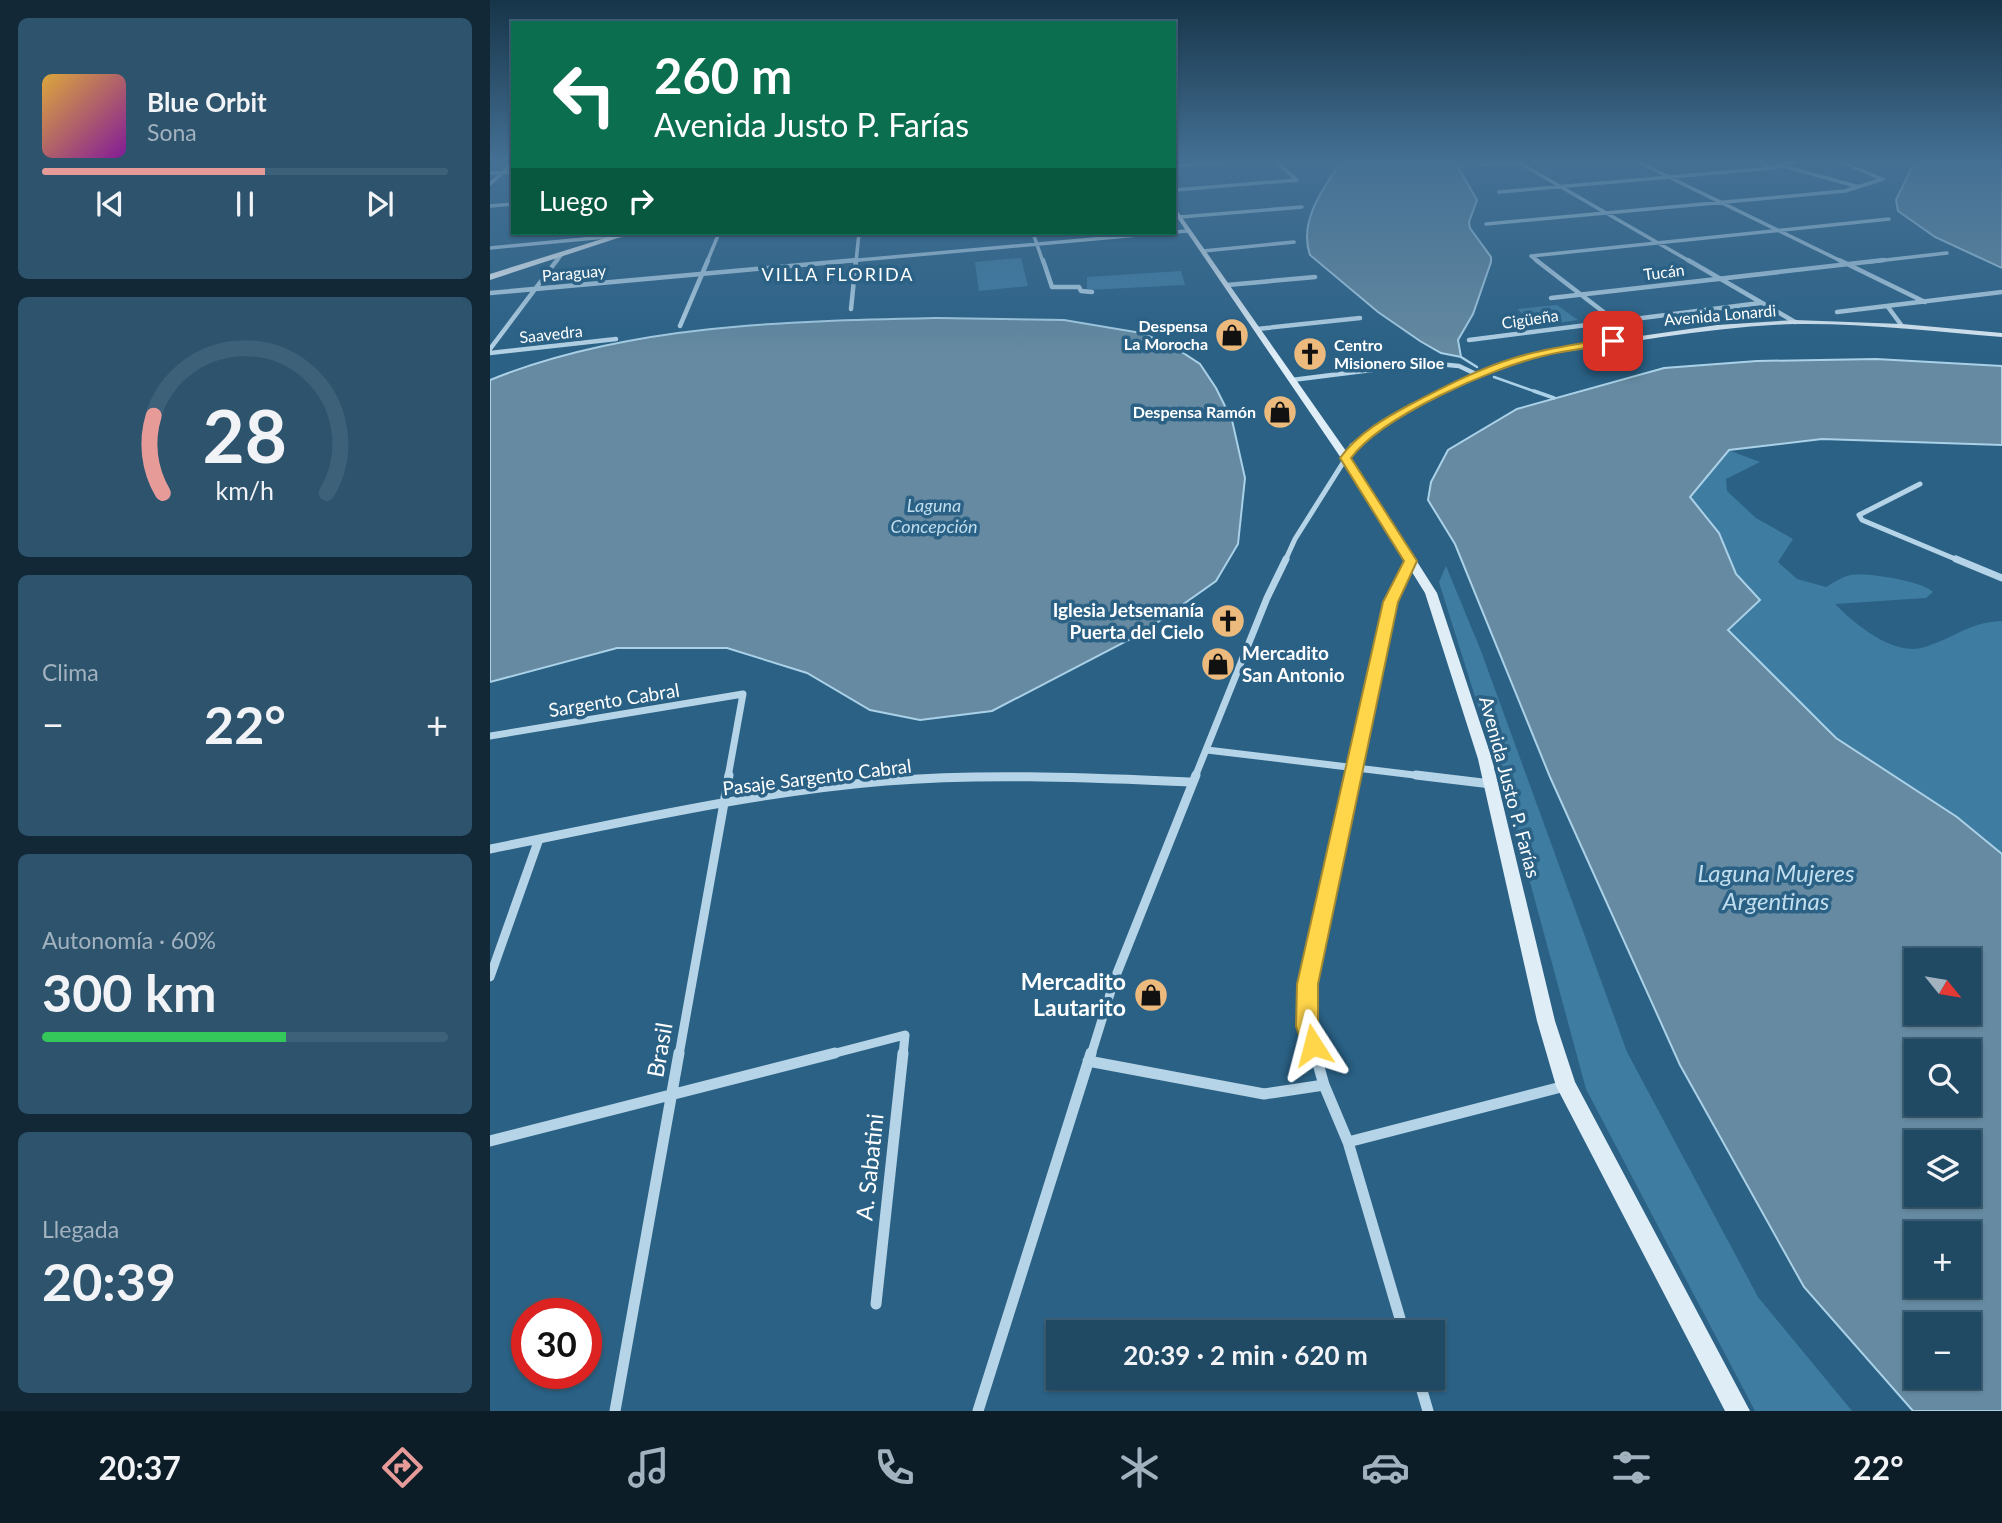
<!DOCTYPE html>
<html lang="es">
<head>
<meta charset="utf-8">
<style>
  :root { --surface:#204964; --page:#2d536d; --text:#f1f3f6; --muted:#a2b2bf; --line:#3d6178; --accent:#e69b98 }
  body { margin:0; font-family:Lato,sans-serif; background:var(--page); color:var(--text); height:100vh; display:flex; flex-direction:column; font-size:26px; white-space:nowrap }
  * { box-sizing:border-box; margin:0 }
  p { font-size:23px; color:var(--muted) }
  .icon { flex:none; width:38px; height:38px; fill:none; stroke:currentColor; stroke-width:2; stroke-linecap:round; stroke-linejoin:round }
  .map { position:relative; flex:1; overflow:hidden }
  .drawer { display:flex; flex-direction:column; gap:18px; padding:18px; background:#122837; width:490px }
  .drawer>* { flex:none }
  .guide { position:absolute; left:21px; top:21px; width:665px; height:214px; border-radius:0px; box-shadow:0 2px 5px #0004,0 0 0 2px var(--line); background:#0b6e4f; color:#fff; overflow:hidden }
  .needle { width:46px; rotate:120deg }
  .buttons { position:absolute; left:1414px; top:948px; display:grid; gap:14px }
  .buttons a { display:grid; place-items:center; width:77px; height:77px; border-radius:0px; background:var(--surface); box-shadow:0 2px 5px #0004,0 0 0 2px var(--line); font-size:35px }
  .speed { position:absolute; left:21px; top:1298px; display:flex; gap:14px; font-size:35px; font-weight:700; text-align:center }
  .speed>* { display:grid; place-content:center; width:91px; height:91px; border-radius:50%; background:var(--surface); box-shadow:0 2px 5px #0004,0 0 0 2px var(--line); line-height:1 }
  .speed .limit { border:10px solid #d22; background:#fff; color:#111 }
  .pin { position:absolute; display:grid; place-items:center; width:60px; height:60px; color:#fff; margin:-30px; border-radius:14px; box-shadow:0 4px 10px #0006 }
  .me { position:absolute; width:77px; margin:-38px; rotate:351deg; stroke-linejoin:round; filter:drop-shadow(0 0 5px #0008) }
  .turn { display:flex; align-items:center; gap:24px; height:147px; padding:0 28px; font-size:32px }
  .turn .icon { width:91px; height:91px; stroke-width:2.5 }
  .turn b { display:block; font-size:49px; line-height:60px }
  .then { display:flex; align-items:center; height:66px; padding:0 28px; background:#0003; gap:14px; font-size:26px }
  .big { font-size:52px; font-weight:700; line-height:1.1 }
  .drawer .tile { flex:1; display:flex; flex-direction:column; justify-content:center; gap:10px; min-width:0; padding:0 24px; border-radius:10px; background:var(--page) }
  .drawer .dial { align-items:center; gap:0 }
  .dial svg { height:182px; overflow:visible; fill:none; stroke:var(--line); stroke-width:7; stroke-linecap:round; text-anchor:middle }
  .dial text { fill:var(--text); stroke:none }
  .song { display:flex; align-items:center; gap:21px }
  .cover { width:84px; height:84px; border-radius:10px; background:linear-gradient(135deg,hsl(40 70% 55%),hsl(290 70% 35%)) }
  .played { height:7px; border-radius:4px; background:linear-gradient(90deg,var(--accent) 55%,var(--line) 55%) }
  .keys { display:flex; justify-content:space-around; direction:ltr }
  .heat { display:flex; justify-content:space-between; align-items:center; font-size:38px; direction:ltr }
  .charge { height:10px; border-radius:5px; background:linear-gradient(90deg,#34c759 60%,var(--line) 0) }
  .trip { position:absolute; left:556px; top:1320px; width:399px; height:70px; border-radius:0px; background:var(--surface); box-shadow:0 2px 5px #0004,0 0 0 2px var(--line); font-weight:700; line-height:70px; text-align:center }
  .tab-bar { display:flex; height:112px; justify-content:space-around; align-items:center; background:#0d1d28; color:var(--muted) }
  .tab-bar .icon { width:49px; height:49px }
  .tab-bar .on { color:var(--accent) }
  .tab-bar b { font-size:32px; color:var(--text) }
  main { display:flex; flex:1; min-height:0 }
  .map>svg:first-child { display:block }
</style>
</head>
<body>
<main>
<section class="drawer">
<div class="tile">
<div class="song"><i class="cover"></i><div><b>Blue Orbit</b><p>Sona</p></div></div>
<div class="played"></div>
<div class="keys"><svg class="icon" aria-label="previous" viewBox="0 0 24 24"><path d="M18 5L8 12l10 7zM5 5v14"/></svg><svg class="icon" aria-label="pause" viewBox="0 0 24 24"><path d="M8 5v14M16 5v14"/></svg><svg class="icon" aria-label="next" viewBox="0 0 24 24"><path d="M6 5l10 7-10 7zM19 5v14"/></svg></div>
</div>
<div class="tile dial"><svg viewBox="0 0 100 80">
<path d="M14 69A42 42 0 1 1 86 69"/>
<path d="M14 69A42 42 0 0 1 10 35" stroke="#e69b98"/>
<text x="50" y="56" font-size="32" font-weight="700">28</text>
<text x="50" y="72" font-size="11">km/h</text>
</svg></div>
<div class="tile"><p>Clima</p>
<div class="heat"><a>−</a><b class="big">22°</b><a>+</a></div>
</div>
<div class="tile"><p>Autonomía · 60%</p><b class="big">300 km</b><div class="charge"></div></div>
<div class="tile"><p>Llegada</p><b class="big">20:39</b></div>
</section>
<div class="map">
<svg width="1512" height="1411" viewBox="0 0 1512 1411">
  <rect width="100%" height="100%" fill="#2a6185"/>
  <path fill="#3f7ca1" d="M531 258 538 286 489 291 485 262Z
    M691 271 695 285 597 290V277Z
    M1067 305 1088 320 1047 326 1027 309Z
    M1238 450 1270 462 1236 479 1237 491 1266 518 1303 539 1288 562 1307 579 1336 587C1343 583 1353 576 1361 575 1376 572 1433 581 1443 592L1436 598 1345 604C1366 625 1404 657 1435 647 1467 637 1476 623 1512 621V854L1467 817 1346 738 1238 630 1270 600 1246 574 1229 533 1200 497Z
    M956 566 991 651 1137 1052 1268 1297 1362 1411H1265L1096 1089 1020 808 949 582Z"/>
  <path fill="#658aa1" stroke="#aad1e7" stroke-width="2" fill-rule="evenodd" d="M853 159H982L974 162 969 169 987 200 979 222 980 228 1001 257V262L983 314 968 340 971 357 951 353 930 341 888 312 820 255C808 221 834 187 853 159Z
    M1426 159H1512V268L1445 237 1408 211 1406 200Z
    M448 318 574 320 651 333 681 345 710 364 726 388 742 420 755 478 748 544 726 581 654 632 502 711 430 720 380 710 317 673 237 648H127L0 682V380C138 324 301 321 448 318Z
    M1386 359 1512 366V445L1332 439 1239 450 1200 497 1229 533 1246 574 1270 600 1238 630 1346 738 1467 817 1512 854V1411H1423L1314 1287 1190 1065 1060 777 965 544 938 500 941 482 958 450 1027 409 1174 368 1267 361ZM1426 961H1479V1013H1426ZM1426 1052H1479V1104H1426ZM1426 1143H1479V1195H1426ZM1426 1234H1479V1286H1426ZM1426 1325H1479V1377H1426Z"/>
  <g fill="none" stroke-linecap="round" stroke-linejoin="round">
    <path stroke="#aad1e7" stroke-width="2.5" d="M971 357 987 367
      M1004 377 1049 393"/>
    <path stroke="#aad1e7" stroke-width="3.5" d="M1044 391 1064 398"/>
    <path stroke="#b6d4e7" stroke-width="3.5" d="M783 159 807 180
      M1142 159 1353 262
      M1262 159 1279 167
      M1344 159 1392 179
      M1028 162 1201 262
      M990 165 1062 159
      M684 166 769 159
      M1293 166 1369 187
      M0 173 23 172
      M0 184 23 163
      M684 190 807 180
      M1009 192 1283 168 1311 159
      M0 206 23 204
      M690 217 812 207
      M996 224 1355 191 1393 179
      M684 232 698 231
      M543 233 553 262
      M0 248 158 233
      M713 251 804 242
      M1041 256 1399 219
      M1041 256 1049 262
      M66 262 72 254
      M217 262 229 233
      M347 262 671 233
      M366 262 369 233
      M1378 262 1457 253"/>
    <path stroke="#b6d4e7" stroke-width="4.5" d="M553 260 562 287H589L591 291 602 292
      M1046 260 1146 337
      M1198 260 1305 322
      M1349 260 1435 302
      M737 285 825 277
      M0 293 367 260
      M1061 298 1394 260
      M1398 307 1412 326
      M361 309 366 260
      M1347 312 1512 292
      M190 326 218 260
      M767 329 870 318
      M979 340 1270 303
      M0 349 67 260
      M0 353 126 339
      M802 380 937 363 969 366 988 375"/>
    <path stroke="#b6d4e7" stroke-width="5" d="M1430 484 1369 515 1372 520 1470 561
      M795 561 805 539 856 458"/>
    <path stroke="#b6d4e7" stroke-width="7" d="M1466 559 1512 578
      M0 736 253 694 238 777
      M717 750 941 777
      M509 777H514
      M705 777 777 598 796 559
      M863 777 901 602 920 561"/>
    <path stroke="#b6d4e7" stroke-width="9" d="M926 775 1001 784
      M0 849C131 823 262 792 396 781 498 773 601 778 703 782
      M0 977 49 839
      M189 1055 239 775
      M338 1055 415 1035 413 1055
      M601 1055 625 978 706 775
      M825 1055 817 1026 818 984 863 775"/>
    <path stroke="#b6d4e7" stroke-width="11" d="M825 1053 834 1085 858 1142 914 1332
      M598 1061 774 1094 834 1085
      M0 1141 345 1053
      M858 1142 1075 1086
      M386 1304 413 1053
      M928 1377 938 1411
      M125 1411 189 1053
      M488 1411 601 1053"/>
    <path fill="#dfedf7" fill-rule="evenodd" d="M684 206 856 451 860 444 895 419 933 398 1021 359 1054 350 1227 325 1305 320 1412 324 1512 333V337C1443 331 1373 323 1304 324 1220 327 1137 343 1055 355 1005 369 889 416 861 458L947 593 1002 759 1065 1021 1085 1082 1260 1411H1235L1066 1086 1047 1021 988 759 935 593 851 458 684 213Z"/>
    <path fill="#f7fbfe" fill-rule="evenodd" d="M131 233H143L0 280V274Z"/>
  </g>
  <linearGradient id="sky" x2="0" y2="1"><stop stop-color="#173549"/><stop offset="0.45" stop-color="#447094"/><stop offset="1" stop-color="#447094" stop-opacity="0"/></linearGradient>
  <rect width="1512" height="357" fill="url(#sky)"/>
  <path fill="#ffd54a" stroke="#a68a30" stroke-width="2" d="M1123 338 1128 341 1126 343C1102 348 1077 350 1053 356 1002 368 892 416 861 458L927 561 908 602 828 984V1026L834 1045 830 1053 823 1056 815 1053 806 1026 807 984 893 602 914 561 850 458C868 433 895 418 921 404 954 387 988 369 1024 358 1056 348 1090 344 1123 338Z"/>
  <defs>
    <g id="shop-disc" transform="scale(1.75)"><circle r="9.5" fill="#edba7d" stroke="#2a6185"/><path d="M-5-2.5h2.3a2.7 3.5 0 0 1 5.4 0H5L5.5 6h-11ZM-1.5-2.5h3a1.5 2.3 0 0 0-3 0Z" fill="#111"/></g>
    <g id="church-disc" transform="scale(1.75)"><circle r="9.5" fill="#edba7d" stroke="#2a6185"/><path d="M-1.2-6h2.4v3.5h3.3v2.4h-3.3V6h-2.4V-.1h-3.3v-2.4h3.3Z" fill="#111"/></g>
  </defs>
  <g fill-rule="evenodd">
    <use href="#shop-disc" x="742" y="335"/>
    <use href="#church-disc" x="820" y="354"/>
    <use href="#shop-disc" x="790" y="412"/>
    <use href="#church-disc" x="738" y="621"/>
    <use href="#shop-disc" x="728" y="664"/>
    <use href="#shop-disc" x="661" y="995"/>
  </g>
  <g text-anchor="middle" stroke-width="7" stroke-linejoin="round" paint-order="stroke">
    <g font-size="16" fill="#fff" stroke="#2a6185">
      <text transform="translate(1174 272) rotate(-7)" y="6">Tucán</text>
      <text transform="translate(84 273) rotate(-5)" y="6">Paraguay</text>
      <text transform="translate(1230 315) rotate(-5)" y="6">Avenida Lonardi</text>
      <text transform="translate(1040 319) rotate(-8)" y="6">Cigüeña</text>
      <text transform="translate(61 334) rotate(-6)" y="6">Saavedra</text>
    </g>
    <g font-size="16" font-weight="bold" fill="#fff" stroke="#2a6185" text-anchor="end">
      <text x="718" y="332">Despensa<tspan x="718" dy="18">La Morocha</tspan></text>
      <text x="844" y="351" text-anchor="start">Centro<tspan x="844" dy="18">Misionero Siloe</tspan></text>
      <text x="766" y="418">Despensa Ramón</text>
    </g>
    <g font-size="18" letter-spacing="2" fill="#fff" stroke="#2a6185">
      <text x="348" y="281">VILLA FLORIDA</text>
    </g>
    <g font-size="18" font-style="italic" fill="#c1deee" stroke="#2a6185">
      <text x="444" y="512">Laguna<tspan x="444" dy="21">Concepción</tspan></text>
    </g>
    <g font-size="19" font-weight="bold" fill="#fff" stroke="#2a6185" text-anchor="end">
      <text x="714" y="617">Iglesia Jetsemanía<tspan x="714" dy="22">Puerta del Cielo</tspan></text>
      <text x="752" y="660" text-anchor="start">Mercadito<tspan x="752" dy="22">San Antonio</tspan></text>
    </g>
    <g font-size="19" fill="#fff" stroke="#2a6185">
      <text transform="translate(124 700) rotate(-9)" y="7">Sargento Cabral</text>
      <text transform="translate(327 777) rotate(-7)" y="7">Pasaje Sargento Cabral</text>
      <text transform="translate(1020 787) rotate(75)" y="7">Avenida Justo P. Farías</text>
    </g>
    <g font-size="23" font-weight="bold" fill="#fff" stroke="#2a6185" text-anchor="end">
      <text x="636" y="990">Mercadito<tspan x="636" dy="26">Lautarito</tspan></text>
    </g>
    <g font-size="23" fill="#fff" stroke="#2a6185">
      <text transform="translate(170 1050) rotate(-80)" y="8">Brasil</text>
      <text transform="translate(380 1167) rotate(-84)" y="8">A. Sabatini</text>
    </g>
    <g font-size="24" font-style="italic" fill="#c1deee" stroke="#2a6185">
      <text x="1286" y="882">Laguna Mujeres<tspan x="1286" dy="28">Argentinas</tspan></text>
    </g>
  </g>
</svg>
<div class="buttons">
<a><svg class="needle" viewBox="-14 -14 28 28"><path d="M0-13l5 13h-10z" fill="#e53935"/><path d="M0 13l5-13h-10z" fill="#a2b2bf"/></svg></a>
<a><svg class="icon" aria-label="search" viewBox="0 0 24 24"><circle cx="10" cy="10" r="6"/><path d="M15 15l6 6"/></svg></a>
<a><svg class="icon" aria-label="layers" viewBox="0 0 24 24"><path d="M12 4l9 5-9 5-9-5zM3 14l9 5 9-5"/></svg></a>
<a>+</a>
<a>−</a>
</div>
<div class="speed"><div class="limit">30</div></div>
<div class="pin" style="left:1123px;top:341px;background:#d93025"><svg class="icon" aria-label="arrive" viewBox="0 0 24 24"><path d="M6 21V4h12l-3 4 3 4H6"/></svg></div>
<svg class="me" style="left:823px;top:1045px" viewBox="-20 -20 40 40"><path d="M0-17L14 15 0 8-14 15z" fill="#ffd54a" stroke="#fff" stroke-width="4"/></svg>
<div class="trip">20:39 · 2 min · 620 m</div>
<div class="guide">
<div class="turn"><svg class="icon" aria-label="left" viewBox="0 0 24 24"><path d="M17 20v-9H6M10 6l-5 5 5 5"/></svg><div><b>260 m</b>Avenida Justo P. Farías</div></div>
<div class="then">Luego<svg class="icon" aria-label="right" viewBox="0 0 24 24"><path d="M7 20v-9h11M14 6l5 5-5 5"/></svg></div>
</div>
</div>
</main>
<nav class="tab-bar">
<b>20:37</b>
<svg class="icon on" aria-label="directions" viewBox="0 0 24 24"><path d="M12 3l9 9-9 9-9-9zM9 14v-3h6M13 9l2 2-2 2"/></svg>
<svg class="icon" aria-label="music" viewBox="0 0 24 24"><path d="M9 18V5l10-2v13"/><circle cx="6" cy="18" r="3"/><circle cx="16" cy="16" r="3"/></svg>
<svg class="icon" aria-label="phone" viewBox="0 0 24 24"><path d="M5 4h4l2 5-3 2q2 4 5 5l2-3 5 2v4C11 20 4 13 5 4z"/></svg>
<svg class="icon" aria-label="climate" viewBox="0 0 24 24"><path d="M12 3v18M4 7l16 10M4 17L20 7"/></svg>
<svg class="icon" aria-label="car" viewBox="0 0 24 24"><path d="M5 17H2v-5l4-1 3-4h7l3 4 3 1v5h-3M9 17h6M6 11h13"/><circle cx="7" cy="17" r="2"/><circle cx="17" cy="17" r="2"/></svg>
<svg class="icon" aria-label="filters" viewBox="0 0 24 24"><path d="M4 7h16M4 17h16"/><circle cx="9" cy="7" r="2"/><circle cx="15" cy="17" r="2"/></svg>
<b>22°</b>
</nav>
</body>
</html>
